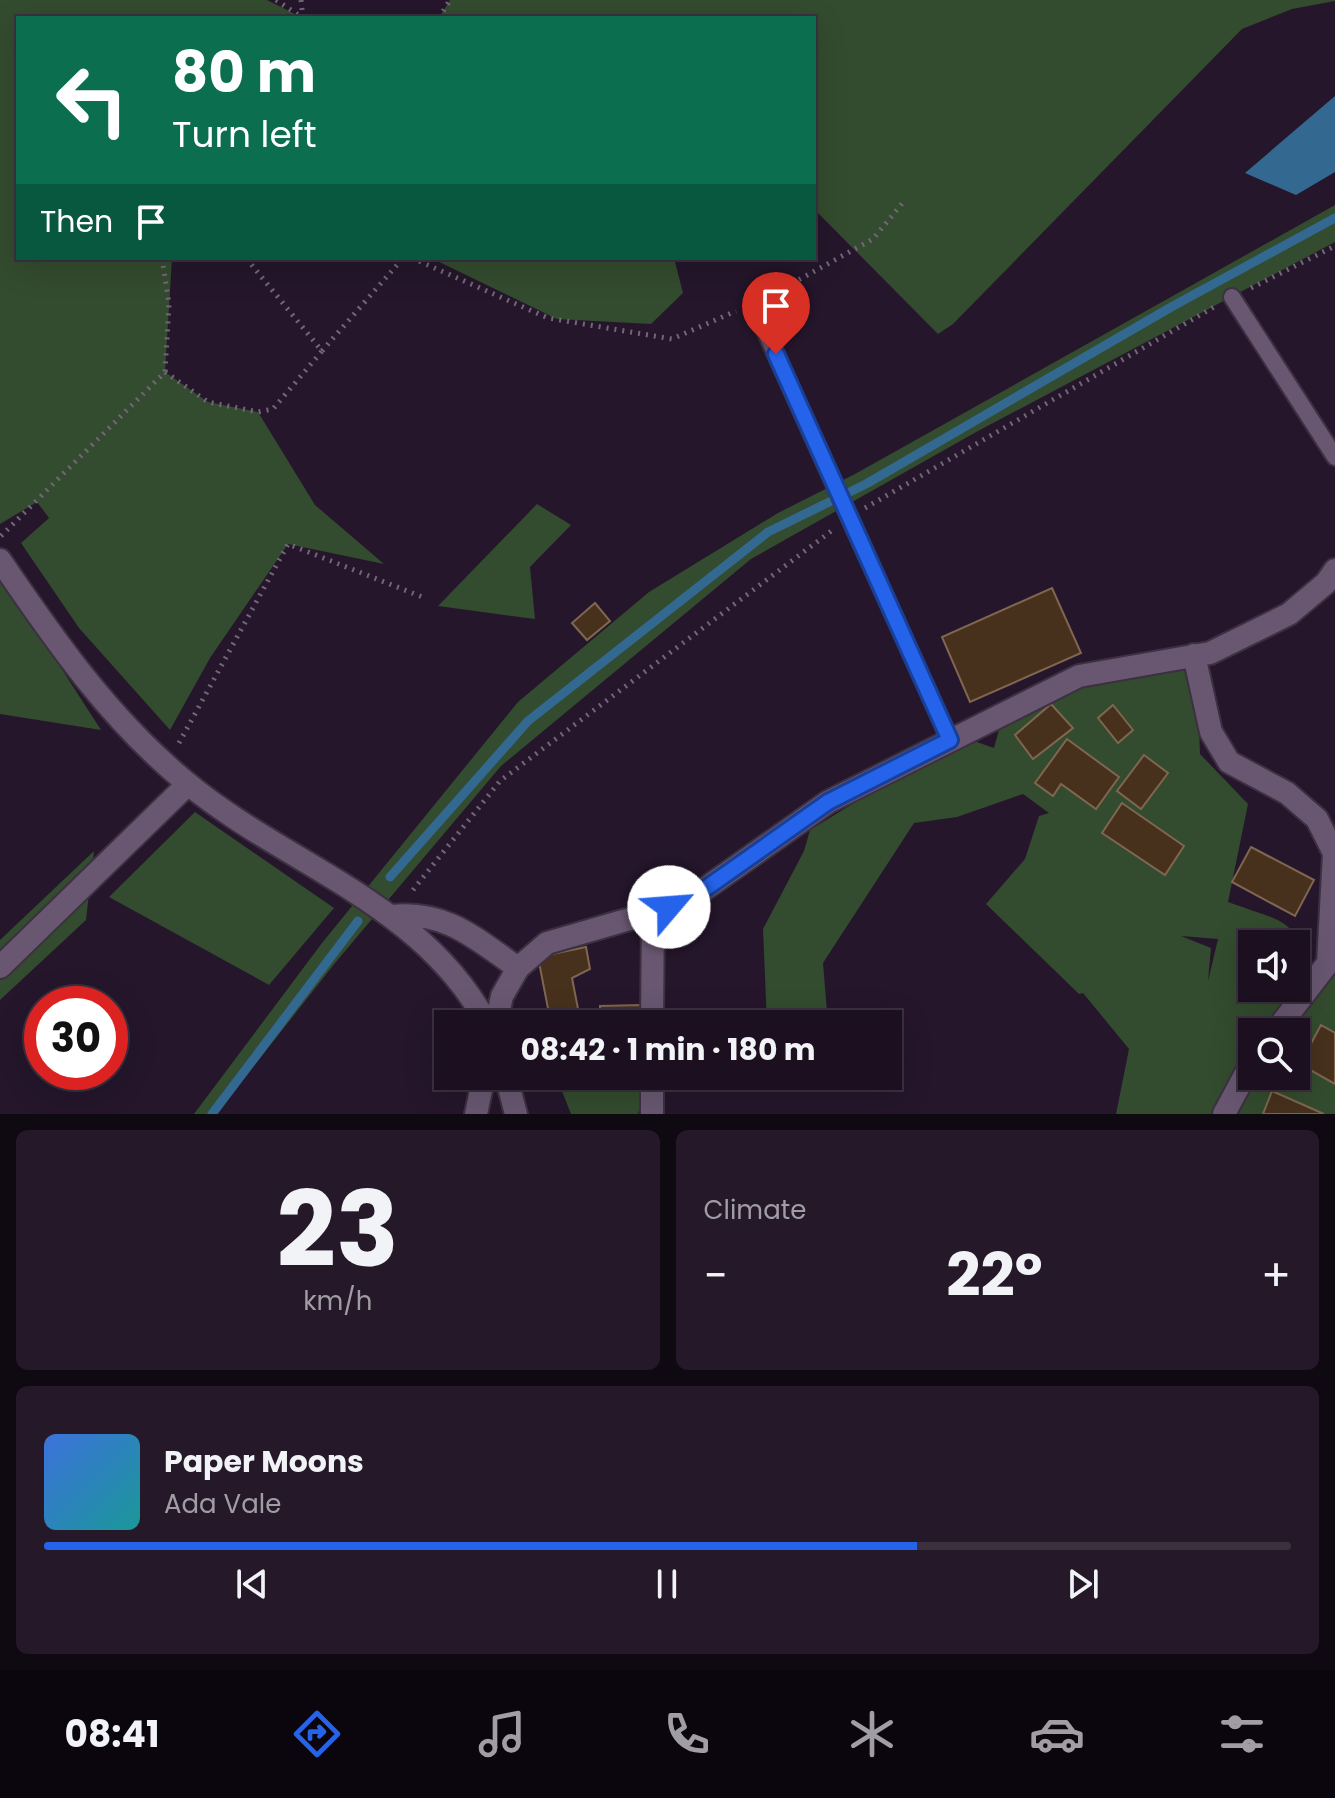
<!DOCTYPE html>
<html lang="en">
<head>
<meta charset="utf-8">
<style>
  :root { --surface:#1c1020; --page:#251929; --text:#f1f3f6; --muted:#a09da5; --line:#3a303e; --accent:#2563eb }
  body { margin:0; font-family:Poppins,sans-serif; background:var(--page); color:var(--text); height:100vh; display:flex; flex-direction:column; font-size:30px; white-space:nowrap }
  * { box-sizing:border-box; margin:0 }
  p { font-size:26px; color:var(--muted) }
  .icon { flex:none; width:44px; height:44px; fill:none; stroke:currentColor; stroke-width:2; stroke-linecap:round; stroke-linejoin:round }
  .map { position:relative; height:1114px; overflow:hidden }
  .panel { display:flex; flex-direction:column; gap:16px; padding:16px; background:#0f0912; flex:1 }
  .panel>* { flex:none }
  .guide { position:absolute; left:16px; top:16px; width:800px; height:244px; border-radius:0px; box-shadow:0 8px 32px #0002,0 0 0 2px var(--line); background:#0b6e4f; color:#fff; overflow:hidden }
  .buttons { position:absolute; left:1238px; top:930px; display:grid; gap:16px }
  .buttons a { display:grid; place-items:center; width:72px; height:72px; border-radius:0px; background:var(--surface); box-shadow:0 8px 32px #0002,0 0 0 2px var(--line); font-size:40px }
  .speed { position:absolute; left:24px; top:986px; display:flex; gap:16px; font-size:40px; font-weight:700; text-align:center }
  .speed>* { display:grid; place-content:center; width:104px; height:104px; border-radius:50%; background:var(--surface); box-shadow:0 8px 32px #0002,0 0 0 2px var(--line); line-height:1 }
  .speed .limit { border:12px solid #d22; background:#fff; color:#111 }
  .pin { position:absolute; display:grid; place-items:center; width:68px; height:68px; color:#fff; margin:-82px -34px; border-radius:50% 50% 50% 0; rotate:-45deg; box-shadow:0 0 8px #0007 }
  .pin .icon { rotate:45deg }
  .me { position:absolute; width:88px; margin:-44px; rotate:63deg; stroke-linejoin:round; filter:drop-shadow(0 0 6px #0008) }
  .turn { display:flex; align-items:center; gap:28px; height:168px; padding:0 24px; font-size:36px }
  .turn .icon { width:104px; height:104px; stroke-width:2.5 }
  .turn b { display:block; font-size:56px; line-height:68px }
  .then { display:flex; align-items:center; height:76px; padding:0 24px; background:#0003; gap:16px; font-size:30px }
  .big { font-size:60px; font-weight:700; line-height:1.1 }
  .panel .widget { flex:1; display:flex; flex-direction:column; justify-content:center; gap:12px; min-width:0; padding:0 28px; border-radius:12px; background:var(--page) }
  .panel .dial { align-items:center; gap:0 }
  .dial b { font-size:104px; line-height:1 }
  .song { display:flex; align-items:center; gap:24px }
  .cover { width:96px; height:96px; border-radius:12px; background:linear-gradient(135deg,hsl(220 70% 55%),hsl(180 70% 35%)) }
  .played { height:8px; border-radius:4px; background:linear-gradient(90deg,var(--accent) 70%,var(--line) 70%) }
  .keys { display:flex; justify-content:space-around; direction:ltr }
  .heat { display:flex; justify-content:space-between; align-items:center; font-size:44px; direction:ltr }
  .panel .tiles { flex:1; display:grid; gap:16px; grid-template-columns:1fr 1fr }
  .widget:last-child { grid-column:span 2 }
  .trip { position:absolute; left:434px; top:1010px; width:468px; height:80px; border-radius:0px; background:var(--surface); box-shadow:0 8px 32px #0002,0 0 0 2px var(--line); font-weight:700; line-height:80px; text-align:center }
  .menu { display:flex; height:128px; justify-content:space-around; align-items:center; background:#0b060d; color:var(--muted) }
  .menu .icon { width:56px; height:56px }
  .menu .selected { color:var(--accent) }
  .menu b { font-size:36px; color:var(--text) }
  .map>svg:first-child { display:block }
</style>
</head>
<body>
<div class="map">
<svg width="1335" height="1114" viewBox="0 0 1335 1114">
  <rect width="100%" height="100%" fill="#25162b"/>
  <path fill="#334b2e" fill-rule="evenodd" d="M0 0H267L303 18H18V258H172L165 372 208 402 258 412 315 505 384 564 288 544 210 658 170 730 79 628 21 543 49 518 37 502 0 524Z
    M450 0H1335V1L1292 9 1242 29 953 324 938 334 814 209V18H439Z
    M1335 205V242L978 431 751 559 501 766 335 963 216 1114H194L322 943 518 702 649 592 778 513 855 474Z
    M431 258H674L683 293 651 324 557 319Z
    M537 504 571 525 530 567 535 619 438 606Z
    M0 573 101 730 0 714Z
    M1197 668 1200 754 1248 804 1228 902C1297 927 1296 916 1306 992L1335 936V1114H1116L1129 1049 1083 993 1079 994 986 904 1025 859 1039 816 1049 813 1023 794 957 817 914 823 823 963 828 1024H767L763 929 804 851 810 830 901 774 974 741 994 748 1000 726 1087 684ZM1181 936 1218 939 1208 981 1211 948ZM1252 944H1296V988H1252ZM1250 1024 1257 1028 1269 1024 1277 1032H1296V1076H1252Z
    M195 812 334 908 269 985 109 897Z
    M94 851 86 920 0 1000V940Z
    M556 1076H647L638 1114H571Z"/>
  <path fill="#336991" d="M1335 96V172L1296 195 1245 173Z"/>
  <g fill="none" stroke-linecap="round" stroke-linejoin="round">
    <path stroke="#336991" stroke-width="9" d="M390 877 528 721 768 532 866 484 1173 306 1335 218
      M212 1114 358 921"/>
  </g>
  <path fill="#47311d" stroke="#7e6650" stroke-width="2" d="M1052 588 1081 653 970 702 942 637Z
    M595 603 610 621 587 640 572 623Z
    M1051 704 1073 728 1033 759 1015 735Z
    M1113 705 1133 730 1118 743 1098 718Z
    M1067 739 1119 777 1096 809 1061 784 1053 796 1035 783Z
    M1144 755 1168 773 1141 809 1117 791Z
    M1122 803 1184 846 1165 875 1102 833Z
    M1251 847 1314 880 1295 916 1232 882Z
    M586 947 590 969 572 978 580 1019 551 1024 538 957Z
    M642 1005 643 1024H600V1006Z
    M1321 1025 1335 1033V1084L1300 1064Z
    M1272 1091 1324 1114H1263Z"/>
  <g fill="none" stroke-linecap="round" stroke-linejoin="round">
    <g stroke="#3c3041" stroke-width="20">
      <path id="service" d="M1232 297 1335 457
        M753 304 950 740"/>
    </g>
    <g stroke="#3c3041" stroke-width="26">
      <path id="minor" d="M1194 655 1211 732 1229 762 1287 793 1317 819 1335 855
        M392 916C446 910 476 939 518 968
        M0 967 188 784
        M496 1024 502 996 518 968 547 943 685 903 828 802 1079 676 1210 653 1289 614 1326 583 1335 570
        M652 1024 653 911
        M1275 1032 1328 963 1334 854
        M476 1114 484 1076
        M652 1114V1076
        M1224 1114 1252 1062"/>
    </g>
    <g stroke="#3c3041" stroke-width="26">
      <path id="tertiary" d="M0 560C55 641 110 720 187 783 286 865 423 903 487 1024
        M506 1076 516 1114"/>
    </g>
    <path stroke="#736679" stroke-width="5" stroke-dasharray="2 6" stroke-linecap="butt" d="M276 0 303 18
      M301 0 303 18
      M439 18 450 0
      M162 258 169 304 165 372
      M412 258 548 318 672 339 736 311
      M1251 288 1335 246
      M771 295 873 239 905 200
      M322 351 403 258
      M865 508 1214 307
      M1 536 165 372 208 402 258 412 273 409 322 351 246 258
      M179 743 288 544 425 598
      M413 890 500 781 834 529"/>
    <use href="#service" stroke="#695771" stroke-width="16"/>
    <use href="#minor" stroke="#695771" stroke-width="22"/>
    <use href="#tertiary" stroke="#695771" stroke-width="22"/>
  </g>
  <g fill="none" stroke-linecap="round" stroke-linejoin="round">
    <g stroke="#184099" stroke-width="20">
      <path id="route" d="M669 907 685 903 828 802 950 740 776 354"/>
    </g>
    <use href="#route" stroke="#2563eb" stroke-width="14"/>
  </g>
</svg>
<div class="buttons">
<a><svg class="icon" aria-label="sound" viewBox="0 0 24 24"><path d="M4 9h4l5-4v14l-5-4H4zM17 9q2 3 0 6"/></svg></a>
<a><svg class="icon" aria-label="search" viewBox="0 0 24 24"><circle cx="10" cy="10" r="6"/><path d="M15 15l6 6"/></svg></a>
</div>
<div class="speed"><div class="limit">30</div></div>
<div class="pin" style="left:776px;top:354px;background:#d93025"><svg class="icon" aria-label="arrive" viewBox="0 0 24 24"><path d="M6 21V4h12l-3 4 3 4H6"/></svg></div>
<svg class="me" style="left:669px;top:907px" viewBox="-20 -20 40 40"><circle r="19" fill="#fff"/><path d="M0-13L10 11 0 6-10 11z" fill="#2563eb"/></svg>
<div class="trip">08:42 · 1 min · 180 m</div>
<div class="guide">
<div class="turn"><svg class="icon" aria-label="left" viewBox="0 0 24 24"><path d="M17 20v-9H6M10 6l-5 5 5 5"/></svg><div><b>80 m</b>Turn left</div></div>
<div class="then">Then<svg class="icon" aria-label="arrive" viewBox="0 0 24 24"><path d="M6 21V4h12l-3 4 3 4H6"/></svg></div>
</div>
</div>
<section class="panel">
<div class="tiles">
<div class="widget dial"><b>23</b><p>km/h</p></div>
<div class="widget"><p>Climate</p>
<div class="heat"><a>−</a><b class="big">22°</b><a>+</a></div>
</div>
<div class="widget">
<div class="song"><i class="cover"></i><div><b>Paper Moons</b><p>Ada Vale</p></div></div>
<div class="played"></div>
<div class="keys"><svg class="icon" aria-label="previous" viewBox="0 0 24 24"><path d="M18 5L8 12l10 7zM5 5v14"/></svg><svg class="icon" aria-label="pause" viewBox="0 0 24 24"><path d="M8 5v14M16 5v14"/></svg><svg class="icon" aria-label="next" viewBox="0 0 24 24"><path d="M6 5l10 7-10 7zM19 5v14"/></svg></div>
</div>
</div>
</section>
<nav class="menu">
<b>08:41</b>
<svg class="icon selected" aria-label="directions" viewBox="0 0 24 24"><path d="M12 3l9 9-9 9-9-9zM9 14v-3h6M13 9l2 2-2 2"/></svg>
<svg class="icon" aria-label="music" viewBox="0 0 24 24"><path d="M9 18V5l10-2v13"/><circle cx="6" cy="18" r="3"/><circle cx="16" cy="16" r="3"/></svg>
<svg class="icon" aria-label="phone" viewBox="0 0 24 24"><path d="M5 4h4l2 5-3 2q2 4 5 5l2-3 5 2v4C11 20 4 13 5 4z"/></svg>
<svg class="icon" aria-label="climate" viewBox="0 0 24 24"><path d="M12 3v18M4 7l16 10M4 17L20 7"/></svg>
<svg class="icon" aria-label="car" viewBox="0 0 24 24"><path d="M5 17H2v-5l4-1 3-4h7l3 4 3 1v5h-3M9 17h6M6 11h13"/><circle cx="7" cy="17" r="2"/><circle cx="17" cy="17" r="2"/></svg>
<svg class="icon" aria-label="filters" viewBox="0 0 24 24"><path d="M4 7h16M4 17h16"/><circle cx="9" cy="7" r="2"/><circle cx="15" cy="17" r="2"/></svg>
</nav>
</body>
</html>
